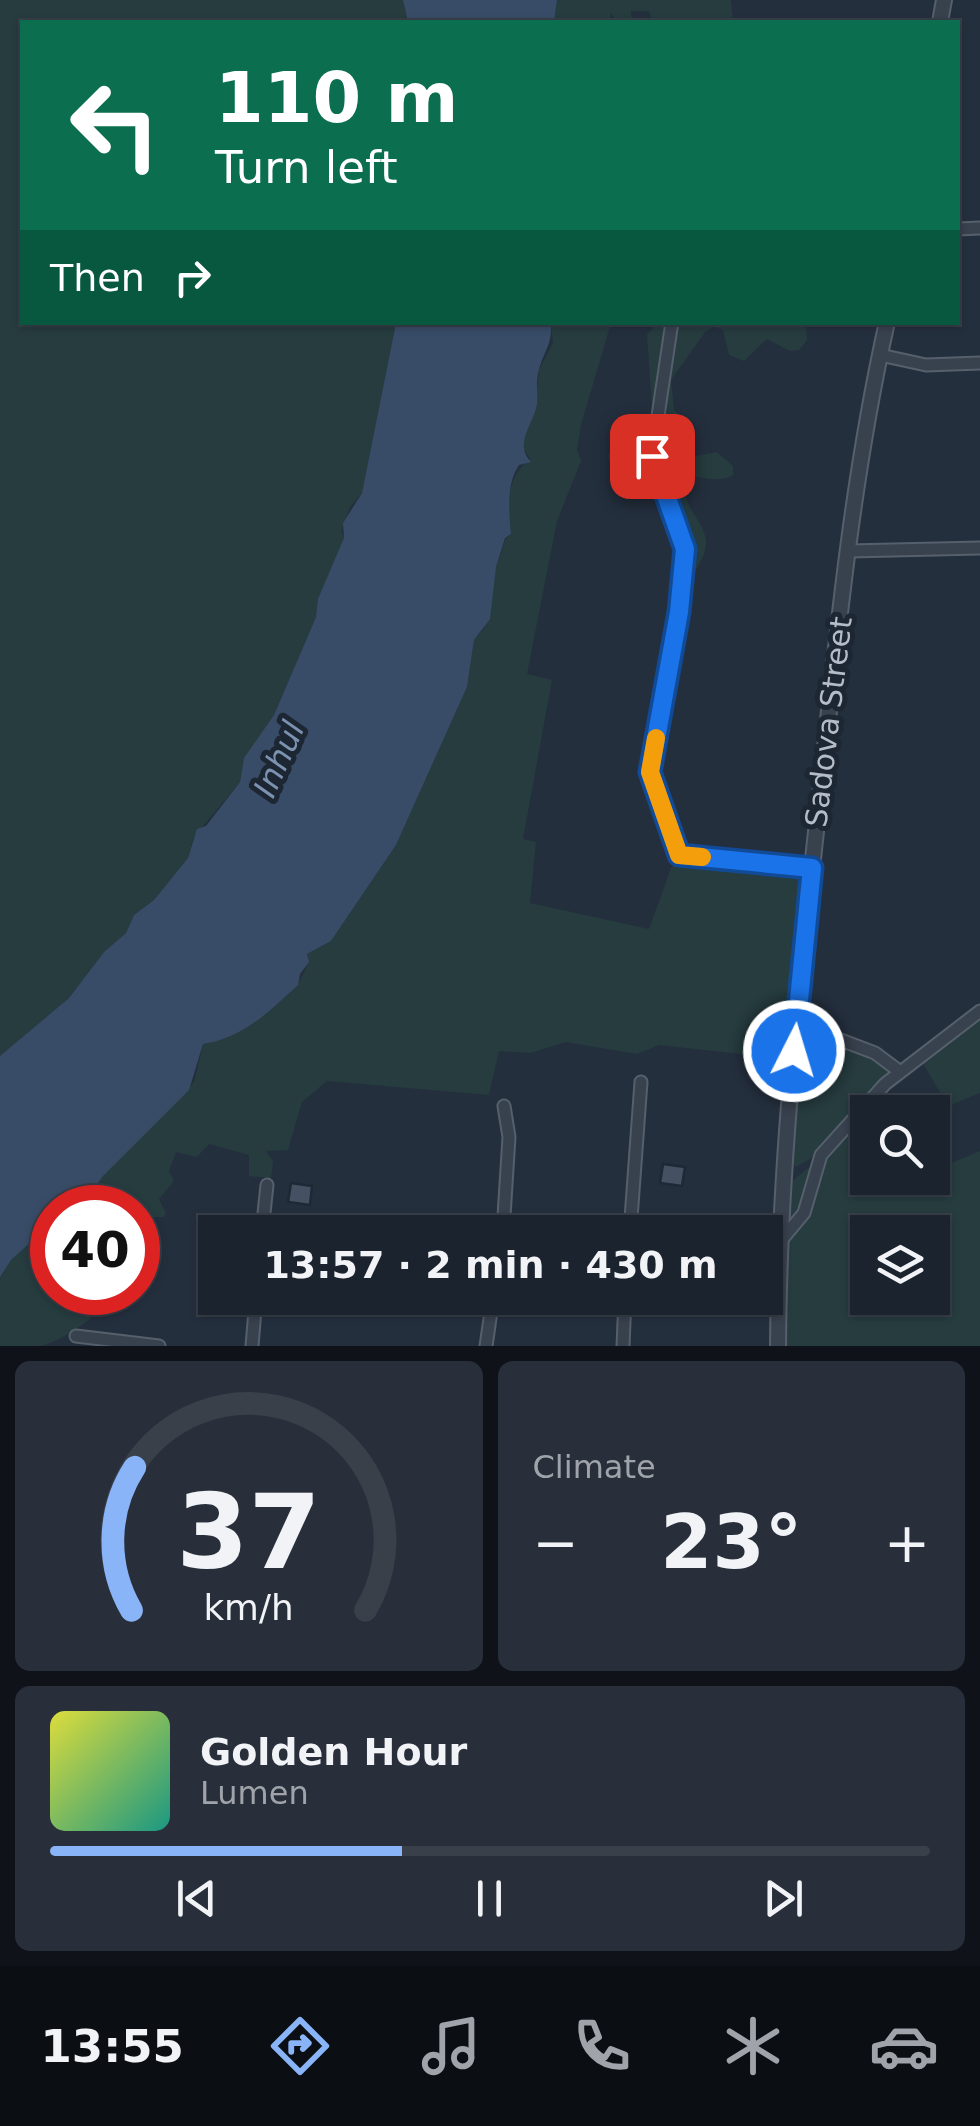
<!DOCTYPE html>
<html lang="en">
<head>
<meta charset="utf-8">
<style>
  :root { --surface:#1b232e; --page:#282f3a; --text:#f1f3f6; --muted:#a0a4aa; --line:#39404a; --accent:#8ab4f8 }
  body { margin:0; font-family:"DejaVu Sans",sans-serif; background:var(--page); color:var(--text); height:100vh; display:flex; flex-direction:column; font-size:38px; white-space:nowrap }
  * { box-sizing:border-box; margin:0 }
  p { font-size:32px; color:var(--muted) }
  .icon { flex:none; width:55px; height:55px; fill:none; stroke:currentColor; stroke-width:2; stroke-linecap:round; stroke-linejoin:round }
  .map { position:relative; height:1346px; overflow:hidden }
  .sheet { display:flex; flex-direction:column; gap:15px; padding:15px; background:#0f1319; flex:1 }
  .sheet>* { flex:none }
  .top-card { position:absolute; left:20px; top:20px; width:940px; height:305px; border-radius:0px; box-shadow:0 2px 8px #0004,0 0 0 2px var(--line); background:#0b6e4f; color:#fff; overflow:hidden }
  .fabs { position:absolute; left:850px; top:1095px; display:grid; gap:20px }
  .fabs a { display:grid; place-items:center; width:100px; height:100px; border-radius:0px; background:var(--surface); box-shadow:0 2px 8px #0004,0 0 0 2px var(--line); font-size:50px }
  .speed { position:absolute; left:30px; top:1185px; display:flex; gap:20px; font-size:50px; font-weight:700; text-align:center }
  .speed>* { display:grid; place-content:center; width:130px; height:130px; border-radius:50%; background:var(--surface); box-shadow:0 2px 8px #0004,0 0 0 2px var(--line); line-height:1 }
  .speed .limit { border:15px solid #d22; background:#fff; color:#111 }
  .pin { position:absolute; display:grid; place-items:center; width:85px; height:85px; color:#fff; margin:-42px; border-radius:20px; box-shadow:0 5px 15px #0006 }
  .me { position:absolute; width:110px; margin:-55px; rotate:5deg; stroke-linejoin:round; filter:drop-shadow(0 0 8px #0008) }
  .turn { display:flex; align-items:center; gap:35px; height:210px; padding:0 30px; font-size:45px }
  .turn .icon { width:130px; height:130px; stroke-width:2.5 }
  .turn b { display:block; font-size:70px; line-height:85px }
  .then { display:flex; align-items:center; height:95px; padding:0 30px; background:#0003; gap:20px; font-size:38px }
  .big { font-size:75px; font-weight:600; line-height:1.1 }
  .sheet .card { flex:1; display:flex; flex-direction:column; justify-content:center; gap:15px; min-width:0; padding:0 35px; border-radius:15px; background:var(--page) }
  .sheet .dial { align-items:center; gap:0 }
  .dial svg { height:260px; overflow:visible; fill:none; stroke:var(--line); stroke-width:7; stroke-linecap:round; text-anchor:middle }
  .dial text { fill:var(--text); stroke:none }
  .song { display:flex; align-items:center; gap:30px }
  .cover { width:120px; height:120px; border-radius:15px; background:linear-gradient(135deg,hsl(60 70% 55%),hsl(170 70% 35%)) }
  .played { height:10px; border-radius:5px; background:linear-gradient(90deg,var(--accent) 40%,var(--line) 40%) }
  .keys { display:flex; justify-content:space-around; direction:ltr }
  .heat { display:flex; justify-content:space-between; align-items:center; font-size:55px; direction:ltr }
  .sheet .tiles { flex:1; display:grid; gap:15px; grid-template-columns:1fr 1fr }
  .card:last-child { grid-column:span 2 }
  .trip { position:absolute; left:198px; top:1215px; width:585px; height:100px; border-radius:0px; background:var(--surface); box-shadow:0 2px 8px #0004,0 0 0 2px var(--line); font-weight:600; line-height:100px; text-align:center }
  .menu { display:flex; height:160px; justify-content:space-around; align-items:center; background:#0b0e12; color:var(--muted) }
  .menu .icon { width:70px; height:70px }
  .menu .selected { color:var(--accent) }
  .menu b { font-size:45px; color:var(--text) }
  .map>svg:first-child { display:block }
</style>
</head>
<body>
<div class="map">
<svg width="980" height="1346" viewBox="0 0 980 1346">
  <rect width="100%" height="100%" fill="#242f3e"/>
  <path fill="#263c3f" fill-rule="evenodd" d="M0 0H403L408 22H22V322L396 323 362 493 350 507 341 531 344 538C335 564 322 590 316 617L274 715 243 763 240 782 194 837 188 858 154 900 134 915 126 933 104 952 69 998 0 1056Z
    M557 0H731L733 22H652L649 11H631L632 22H615L611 12 610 22H554Z
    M806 322 807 340 799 350 790 351 767 339 744 361 729 355 723 330 714 327 706 331 671 380 674 410 685 420 686 427 663 428 653 422 647 334 658 323Z
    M551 323H611L581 425 577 449 581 461 557 521 527 674 552 680 523 839 536 842 530 903 649 929 675 857 801 873 784 1059 659 1045 637 1054 566 1042 530 1053 499 1051 489 1095 327 1081 302 1102 288 1150 266 1151 273 1161 271 1178 249 1176V1155L209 1144 197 1157 176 1152 169 1171 174 1181 159 1199 166 1213 164 1217H153L138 1262V1208H79L103 1176 194 1082 203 1044C235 1039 314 989 307 954L331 941 396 845 467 687 474 640 484 628 496 567 506 538 511 534C507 505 506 477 530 459L523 448 525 430 536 408 539 369 553 343Z
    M637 426 649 428 659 459 661 443 678 437 696 456 717 452 733 466V475C715 486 696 471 681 480 687 525 728 529 690 578L685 526 677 520H662L647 472 628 473 621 491 613 482 608 455 620 436Z
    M980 1014V1093L948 1106 921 1060 868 1112V1178H901L904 1183 932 1178 933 1171 980 1151V1346H782L784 1246 791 1182 823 1156 900 1073ZM868 1232H932V1298H868Z
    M803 1030 883 1060 894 1071 820 1153 796 1167 791 1161Z
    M52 1223V1292L127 1293C99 1310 70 1339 40 1346 28 1346 12 1346 0 1346V1277L11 1260Z"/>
  <path fill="#394c67" d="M403 0H557L554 22H408Z
    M396 323H551C552 347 544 349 538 373 536 384 538 394 537 404 534 424 513 443 531 462L519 465C506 484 509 513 511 534L505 538 496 567 490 619 474 640 467 687 396 845 331 941 307 954 309 962 300 974 298 985C270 1011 243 1038 203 1044L189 1090 103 1176 81 1207 52 1208V1223L11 1260 0 1277V1056L69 998 104 952 126 933 134 915 154 900 188 858 197 829 206 826 240 782 244 758 274 715 316 617 318 599 344 538 343 523 362 493Z"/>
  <path fill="#455162" stroke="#1f2835" stroke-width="2.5" d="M663 1164 685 1167 682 1186 660 1183Z
    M291 1183 312 1186 310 1205 288 1202Z"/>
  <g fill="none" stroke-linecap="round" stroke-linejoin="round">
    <g stroke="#565f6c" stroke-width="15">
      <path id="minor" d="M958 229 980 228
        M672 322 652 456 685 549 679 612 650 772 679 855 812 868
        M880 355 926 365 980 363
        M849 551 980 548
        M796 1023 875 1053 899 1071
        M262 1232 267 1185
        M503 1232 509 1137 504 1106
        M630 1232 641 1082
        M779 1243 804 1213 821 1155 885 1084 980 1011
        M76 1336 159 1346
        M252 1346 256 1298
        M486 1346 493 1298
        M623 1346 625 1298"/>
    </g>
    <g stroke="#565f6c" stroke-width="18">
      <path id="tertiary" d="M940 22 944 0
        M778 1346C779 1161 800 978 820 795 837 637 852 478 887 322"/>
    </g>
    <use href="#minor" stroke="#38414e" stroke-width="11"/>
    <use href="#tertiary" stroke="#38414e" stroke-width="14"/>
  </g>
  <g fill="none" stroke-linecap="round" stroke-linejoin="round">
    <g stroke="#114b97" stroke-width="25">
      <path id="route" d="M652 456 685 549 679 612 650 772 679 855 812 868 794 1051"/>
    </g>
    <use href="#route" stroke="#1a73e8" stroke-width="18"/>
    <path stroke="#f59e0b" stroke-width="18" d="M656 738 650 772 679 855 702 857"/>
  </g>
  <g text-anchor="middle" stroke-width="10" stroke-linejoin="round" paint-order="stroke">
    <g font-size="30" fill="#b4bcc9" stroke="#1d2633">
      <text transform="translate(829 722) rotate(-83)" y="10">Sadova Street</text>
    </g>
    <g font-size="32" font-style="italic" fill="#7c92b1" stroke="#1d2633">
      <text transform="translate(279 759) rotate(-66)" y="11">Inhul</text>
    </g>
  </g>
</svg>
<div class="fabs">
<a><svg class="icon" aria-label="search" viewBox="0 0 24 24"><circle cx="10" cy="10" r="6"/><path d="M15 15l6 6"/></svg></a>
<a><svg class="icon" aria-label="layers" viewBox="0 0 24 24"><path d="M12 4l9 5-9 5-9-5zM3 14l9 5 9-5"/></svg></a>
</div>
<div class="speed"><div class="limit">40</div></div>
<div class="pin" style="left:652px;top:456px;background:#d93025"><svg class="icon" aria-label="arrive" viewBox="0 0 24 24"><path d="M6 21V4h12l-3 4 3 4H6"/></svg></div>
<svg class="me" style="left:794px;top:1051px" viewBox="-20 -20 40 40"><circle r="17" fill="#1a73e8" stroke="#fff" stroke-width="3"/><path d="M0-11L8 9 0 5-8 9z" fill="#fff"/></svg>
<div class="trip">13:57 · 2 min · 430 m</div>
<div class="top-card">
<div class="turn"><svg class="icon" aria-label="left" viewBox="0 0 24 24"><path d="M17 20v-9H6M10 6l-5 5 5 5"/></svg><div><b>110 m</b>Turn left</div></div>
<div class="then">Then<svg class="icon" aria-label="right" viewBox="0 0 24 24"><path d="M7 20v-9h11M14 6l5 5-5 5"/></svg></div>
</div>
</div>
<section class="sheet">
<div class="tiles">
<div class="card dial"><svg viewBox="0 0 100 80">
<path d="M14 69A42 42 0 1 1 86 69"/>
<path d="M14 69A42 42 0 0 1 15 25" stroke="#8ab4f8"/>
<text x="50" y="56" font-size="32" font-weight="700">37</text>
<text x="50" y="72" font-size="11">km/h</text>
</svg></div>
<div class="card"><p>Climate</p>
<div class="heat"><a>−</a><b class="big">23°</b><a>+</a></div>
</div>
<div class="card">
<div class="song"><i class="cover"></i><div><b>Golden Hour</b><p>Lumen</p></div></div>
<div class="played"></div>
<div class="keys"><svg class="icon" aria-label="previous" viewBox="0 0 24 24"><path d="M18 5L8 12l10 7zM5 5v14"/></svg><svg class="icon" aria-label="pause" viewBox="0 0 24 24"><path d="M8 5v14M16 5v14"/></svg><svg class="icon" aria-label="next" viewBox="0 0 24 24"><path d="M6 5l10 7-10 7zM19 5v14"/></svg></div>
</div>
</div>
</section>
<nav class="menu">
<b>13:55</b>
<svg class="icon selected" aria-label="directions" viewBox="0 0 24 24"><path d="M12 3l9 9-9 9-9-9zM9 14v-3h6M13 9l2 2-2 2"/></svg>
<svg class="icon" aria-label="music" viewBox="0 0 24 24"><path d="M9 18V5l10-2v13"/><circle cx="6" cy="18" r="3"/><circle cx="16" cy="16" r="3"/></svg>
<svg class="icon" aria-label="phone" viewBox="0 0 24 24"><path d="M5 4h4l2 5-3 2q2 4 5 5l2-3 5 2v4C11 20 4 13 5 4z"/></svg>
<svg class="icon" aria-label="climate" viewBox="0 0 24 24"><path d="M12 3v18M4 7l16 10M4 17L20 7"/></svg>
<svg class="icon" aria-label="car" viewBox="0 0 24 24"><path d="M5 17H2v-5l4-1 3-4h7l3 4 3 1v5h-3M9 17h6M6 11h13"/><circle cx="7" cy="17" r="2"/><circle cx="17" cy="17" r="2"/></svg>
</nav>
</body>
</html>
